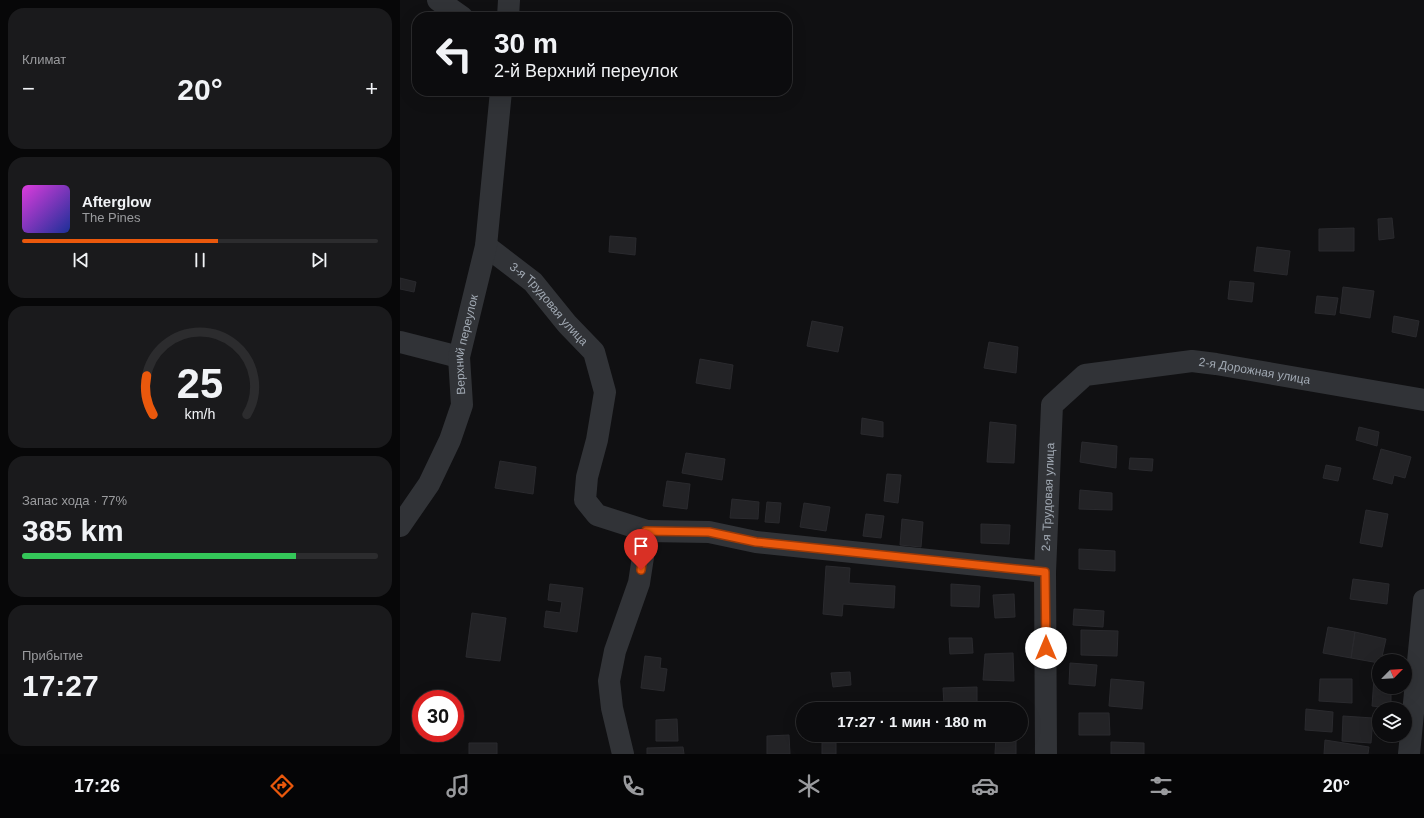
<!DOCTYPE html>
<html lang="ru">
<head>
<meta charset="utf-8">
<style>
  :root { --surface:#0c0c0e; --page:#1a1a1c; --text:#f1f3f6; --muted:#9a9b9e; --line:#2c2c2e; --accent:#ea580c }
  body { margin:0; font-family:Arial,sans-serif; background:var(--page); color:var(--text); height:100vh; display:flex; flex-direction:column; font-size:15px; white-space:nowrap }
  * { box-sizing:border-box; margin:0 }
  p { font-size:13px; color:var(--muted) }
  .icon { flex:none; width:22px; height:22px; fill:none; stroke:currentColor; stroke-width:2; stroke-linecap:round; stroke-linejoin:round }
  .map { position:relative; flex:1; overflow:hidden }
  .details { display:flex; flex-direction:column; gap:8px; padding:8px; background:#070708; width:400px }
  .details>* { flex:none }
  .top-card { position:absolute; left:12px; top:12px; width:380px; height:84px; border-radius:16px; box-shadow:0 4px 16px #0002,0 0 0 1px var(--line); background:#0c0c0e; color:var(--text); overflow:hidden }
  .needle { width:26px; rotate:66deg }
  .fabs { position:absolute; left:972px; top:654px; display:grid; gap:8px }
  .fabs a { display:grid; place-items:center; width:40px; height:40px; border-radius:50%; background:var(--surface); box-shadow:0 4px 16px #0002,0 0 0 1px var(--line); font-size:20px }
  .speed { position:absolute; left:12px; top:690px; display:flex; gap:8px; font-size:20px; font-weight:700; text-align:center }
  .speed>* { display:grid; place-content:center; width:52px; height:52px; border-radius:50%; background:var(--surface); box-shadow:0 4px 16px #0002,0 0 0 1px var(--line); line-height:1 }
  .speed .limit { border:6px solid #d22; background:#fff; color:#111 }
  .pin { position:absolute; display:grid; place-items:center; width:34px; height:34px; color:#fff; margin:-41px -17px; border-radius:50% 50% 50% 0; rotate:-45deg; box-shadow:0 0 4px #0007 }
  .pin .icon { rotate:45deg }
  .me { position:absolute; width:44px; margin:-22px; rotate:0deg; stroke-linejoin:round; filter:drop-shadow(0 0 3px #0008) }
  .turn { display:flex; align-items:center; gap:14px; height:84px; padding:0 16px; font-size:18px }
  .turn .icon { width:52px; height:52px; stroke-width:2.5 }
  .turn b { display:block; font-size:28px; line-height:34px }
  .big { font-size:30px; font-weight:700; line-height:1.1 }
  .details .widget { flex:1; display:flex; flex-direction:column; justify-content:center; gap:6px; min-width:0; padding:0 14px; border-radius:16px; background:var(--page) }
  .details .dial { align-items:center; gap:0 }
  .dial svg { height:104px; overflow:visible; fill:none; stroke:var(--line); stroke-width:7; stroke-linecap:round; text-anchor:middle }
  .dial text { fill:var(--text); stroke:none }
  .song { display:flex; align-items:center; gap:12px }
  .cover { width:48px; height:48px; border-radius:6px; background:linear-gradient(135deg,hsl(300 70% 55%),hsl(230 70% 35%)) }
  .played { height:4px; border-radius:2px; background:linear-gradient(90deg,var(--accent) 55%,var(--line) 55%) }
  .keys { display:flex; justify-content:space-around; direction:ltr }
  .heat { display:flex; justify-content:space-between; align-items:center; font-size:22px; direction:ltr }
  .charge { height:6px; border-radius:3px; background:linear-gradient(90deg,#34c759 77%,var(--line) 0) }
  .trip { position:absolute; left:396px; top:702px; width:232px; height:40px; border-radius:20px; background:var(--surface); box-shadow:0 4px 16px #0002,0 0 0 1px var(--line); font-weight:700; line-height:40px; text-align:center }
  .tab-bar { display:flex; height:64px; justify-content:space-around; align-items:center; background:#050506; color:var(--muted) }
  .tab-bar .icon { width:28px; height:28px }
  .tab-bar .current { color:var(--accent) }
  .tab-bar b { font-size:18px; color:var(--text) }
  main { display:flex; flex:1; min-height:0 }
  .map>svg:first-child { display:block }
</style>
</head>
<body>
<main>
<section class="details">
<div class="widget"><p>Климат</p>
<div class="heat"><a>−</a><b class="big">20°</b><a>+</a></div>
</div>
<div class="widget">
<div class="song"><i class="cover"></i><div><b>Afterglow</b><p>The Pines</p></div></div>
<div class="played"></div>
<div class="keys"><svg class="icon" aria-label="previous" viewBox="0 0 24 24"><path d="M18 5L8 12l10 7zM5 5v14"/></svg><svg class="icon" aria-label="pause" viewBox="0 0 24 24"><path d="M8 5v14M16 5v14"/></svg><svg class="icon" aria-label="next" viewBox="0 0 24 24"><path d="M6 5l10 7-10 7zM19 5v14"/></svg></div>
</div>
<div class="widget dial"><svg viewBox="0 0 100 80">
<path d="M14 69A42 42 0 1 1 86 69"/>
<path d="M14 69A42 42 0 0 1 9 39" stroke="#ea580c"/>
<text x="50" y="56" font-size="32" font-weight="700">25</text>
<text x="50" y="72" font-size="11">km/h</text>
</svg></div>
<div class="widget"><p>Запас хода · 77%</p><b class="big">385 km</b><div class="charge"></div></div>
<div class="widget"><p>Прибытие</p><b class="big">17:27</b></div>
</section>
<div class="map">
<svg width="1024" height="754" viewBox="0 0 1024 754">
  <rect width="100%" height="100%" fill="#101012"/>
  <path fill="#232326" stroke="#2a2a2e" d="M992 218 994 238 979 240 978 219Z
    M954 228V251H919V229Z
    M210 236 236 238 235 255 209 252Z
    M857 247 890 251 887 275 854 271Z
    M0 278 16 282 14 292 0 289Z
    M830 281 854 283 852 302 828 299Z
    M943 287 974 291 970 318 940 313Z
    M917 296 938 298 935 315 915 313Z
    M994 316 1019 321 1016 337 992 332Z
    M412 321 443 327 438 352 407 346Z
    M589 342 618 347 616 373 584 368Z
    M300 359 333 365 330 389 296 383Z
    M462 418 483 422V437L461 434Z
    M590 422 616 425 614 463 587 462Z
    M959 427 979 432 977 446 956 440Z
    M682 442 717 446 716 468 680 462Z
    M981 449 1011 457 1005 478 994 475 992 484 973 479Z
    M286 453 325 459 322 480 282 473Z
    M730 458 753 459 752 471 729 469Z
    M100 461 136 467 133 494 95 488Z
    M926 465 941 468 938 481 923 478Z
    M487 474 501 475 498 503 484 501Z
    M267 481 290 484 287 509 263 506Z
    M680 490 712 493V510L679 509Z
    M332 499 359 502 358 519 330 518Z
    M367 502 381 503 379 523 365 522Z
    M404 503 430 507 426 531 400 527Z
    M966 510 988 514 982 547 960 543Z
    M466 514 484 516 481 538 463 536Z
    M502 519 523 522 521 547 500 545Z
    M581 524 610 525 609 544 581 543Z
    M679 549 715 551V571L679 569Z
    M426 566 450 568 449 583 495 586 494 608 443 604 442 616 423 614Z
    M953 579 989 584 987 604 950 599Z
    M150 584 183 588 177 632 144 627 146 611 160 613 162 602 148 600Z
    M551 584 580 586 579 607 551 606Z
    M614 594 615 617 595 618 593 595Z
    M674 609 704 611 703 627 673 625Z
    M72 613 106 618 100 661 66 657Z
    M928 627 955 632 951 658 923 653Z
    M681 630 718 631 717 656 681 655Z
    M955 632 986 639 981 661H979V663L951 658Z
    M549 638H572L573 653 550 654Z
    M613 653 614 681 583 680 585 654Z
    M245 656 261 658 260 668 267 669 264 691 241 688Z
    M670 663 697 665 695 686 669 684Z
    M450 672 451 685 433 687 431 673Z
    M974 678 979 679V687H991V708L972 706Z
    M711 679 744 682 742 709 709 706Z
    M920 679H952V703L919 701Z
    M577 687V704L544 705 543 688Z
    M906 709 933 712 932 732 905 730Z
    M679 713H709L710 735H679Z
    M943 716 973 718 971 743 942 741Z
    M277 719 278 741H256V720Z
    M389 735 390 754H367V736Z
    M596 735H616V754H595Z
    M925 740 969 747 968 754H924Z
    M711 742 744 743V754H711Z
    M69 743H97V754H69Z
    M422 743H436V754H422Z
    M283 747 284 754H247V748Z"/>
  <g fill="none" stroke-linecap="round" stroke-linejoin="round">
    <g stroke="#313337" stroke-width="22">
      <path d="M38 0 62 17"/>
      <path d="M108 17 109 0"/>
      <path id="s1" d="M86 246 133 282 167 324 194 352 205 392 197 440 187 477 185 500 197 515 247 531 239 583 215 651 209 681 212 708 223 754"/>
      <path d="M0 342 59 357"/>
      <path id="s2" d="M0 526 29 484 50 440 62 405 59 357 86 246 101 91"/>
      <path d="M247 531 309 532 356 542 645 572"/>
      <path id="s3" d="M646 754 645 572 652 405 685 375 792 361 816 364 1024 400"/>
      <path d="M1009 754 1024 600"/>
    </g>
  </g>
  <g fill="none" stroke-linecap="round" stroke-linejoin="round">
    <g stroke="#983908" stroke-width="10">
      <path id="route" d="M241 570 246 531 309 532 356 542 645 572 646 648"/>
    </g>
    <use href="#route" stroke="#ea580c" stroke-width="7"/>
  </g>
  <g text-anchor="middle" stroke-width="4" stroke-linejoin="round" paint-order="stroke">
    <g font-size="12" fill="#a1a9b3" stroke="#0b0b0c">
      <text dy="4" stroke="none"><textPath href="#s1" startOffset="86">3-я Трудовая улица</textPath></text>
      <text dy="4" stroke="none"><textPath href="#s2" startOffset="198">Верхний переулок</textPath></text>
      <text dy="4" stroke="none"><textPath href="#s3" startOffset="565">2-я Дорожная улица</textPath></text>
      <text dy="4" stroke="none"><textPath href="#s3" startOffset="257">2-я Трудовая улица</textPath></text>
    </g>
  </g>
</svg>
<div class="fabs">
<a><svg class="needle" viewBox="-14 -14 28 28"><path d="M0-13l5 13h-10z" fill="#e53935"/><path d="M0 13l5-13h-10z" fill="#9a9b9e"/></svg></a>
<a><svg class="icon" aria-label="layers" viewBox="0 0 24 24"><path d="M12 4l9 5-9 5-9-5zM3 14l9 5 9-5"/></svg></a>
</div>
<div class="speed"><div class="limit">30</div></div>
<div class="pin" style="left:241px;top:570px;background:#d93025"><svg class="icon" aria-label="arrive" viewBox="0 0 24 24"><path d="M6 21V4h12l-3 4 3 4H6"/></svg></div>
<svg class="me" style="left:646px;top:648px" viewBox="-20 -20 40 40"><circle r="19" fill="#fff"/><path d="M0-13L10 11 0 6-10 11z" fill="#ea580c"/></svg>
<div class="trip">17:27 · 1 мин · 180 m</div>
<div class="top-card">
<div class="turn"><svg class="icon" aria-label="left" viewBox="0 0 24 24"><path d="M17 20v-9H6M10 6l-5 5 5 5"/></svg><div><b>30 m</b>2-й Верхний переулок</div></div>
</div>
</div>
</main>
<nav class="tab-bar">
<b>17:26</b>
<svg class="icon current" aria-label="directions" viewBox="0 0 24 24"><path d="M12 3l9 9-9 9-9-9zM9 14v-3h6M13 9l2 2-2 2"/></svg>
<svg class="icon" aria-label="music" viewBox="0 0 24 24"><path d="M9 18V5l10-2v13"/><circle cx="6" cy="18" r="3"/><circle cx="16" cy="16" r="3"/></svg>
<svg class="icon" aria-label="phone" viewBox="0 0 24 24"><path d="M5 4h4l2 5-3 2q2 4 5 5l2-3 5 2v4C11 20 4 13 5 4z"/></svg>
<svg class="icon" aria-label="climate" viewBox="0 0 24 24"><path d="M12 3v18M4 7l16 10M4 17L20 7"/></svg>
<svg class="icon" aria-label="car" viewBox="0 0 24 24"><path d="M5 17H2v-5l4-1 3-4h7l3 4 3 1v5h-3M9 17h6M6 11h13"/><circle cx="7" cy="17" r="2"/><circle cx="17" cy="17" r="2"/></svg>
<svg class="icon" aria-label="filters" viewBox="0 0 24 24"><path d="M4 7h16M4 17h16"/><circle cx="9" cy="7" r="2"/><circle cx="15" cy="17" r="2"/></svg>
<b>20°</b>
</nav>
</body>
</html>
